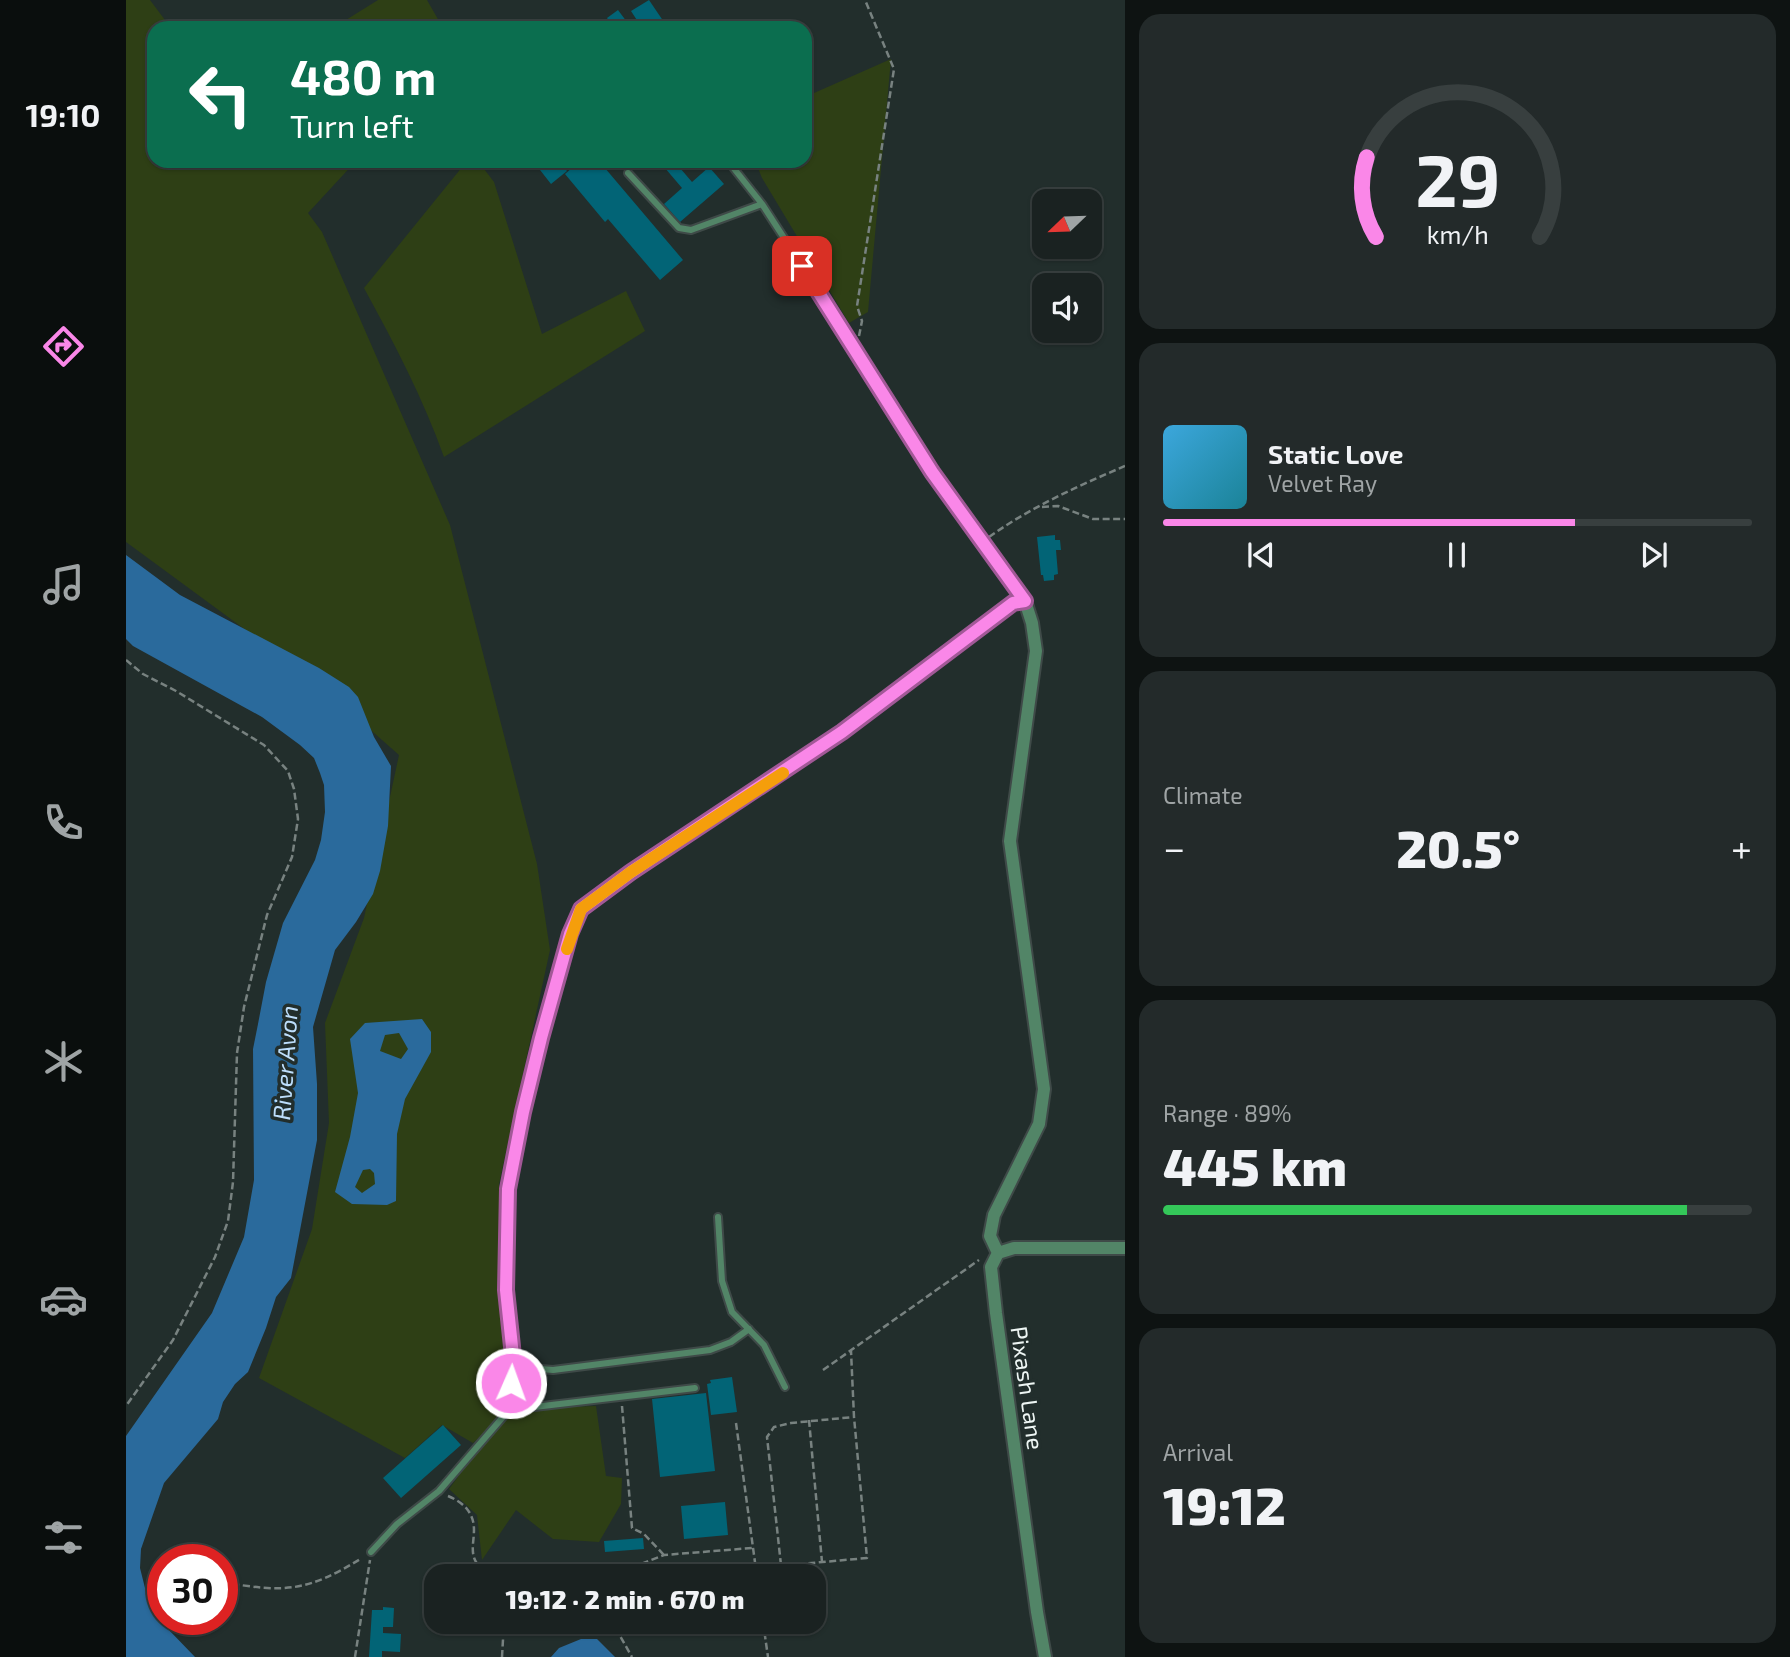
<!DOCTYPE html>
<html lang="en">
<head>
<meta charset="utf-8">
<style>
  :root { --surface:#1a2221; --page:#232a2a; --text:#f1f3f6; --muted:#9fa4a5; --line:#383f3f; --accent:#fa87e8 }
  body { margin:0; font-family:"Exo 2",sans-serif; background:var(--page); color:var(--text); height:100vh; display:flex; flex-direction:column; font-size:26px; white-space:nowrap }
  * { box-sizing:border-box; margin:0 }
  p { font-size:23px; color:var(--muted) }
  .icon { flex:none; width:38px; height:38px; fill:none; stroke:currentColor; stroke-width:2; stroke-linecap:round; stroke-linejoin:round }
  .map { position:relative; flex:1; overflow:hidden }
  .side { display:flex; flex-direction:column; gap:14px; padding:14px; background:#0e1312; width:665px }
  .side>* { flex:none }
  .banner { position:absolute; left:21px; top:21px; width:665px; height:147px; border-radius:21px; box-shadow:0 2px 5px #0004,0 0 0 2px var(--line); background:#0b6e4f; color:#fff; overflow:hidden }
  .needle { width:46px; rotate:247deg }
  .fabs { position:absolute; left:906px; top:189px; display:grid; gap:14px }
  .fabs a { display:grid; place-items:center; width:70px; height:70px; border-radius:14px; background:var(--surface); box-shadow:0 2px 5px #0004,0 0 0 2px var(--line); font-size:35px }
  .speed { position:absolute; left:21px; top:1544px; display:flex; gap:14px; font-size:35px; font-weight:700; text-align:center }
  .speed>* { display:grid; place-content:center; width:91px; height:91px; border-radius:50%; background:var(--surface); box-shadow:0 2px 5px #0004,0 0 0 2px var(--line); line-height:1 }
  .speed .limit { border:10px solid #d22; background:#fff; color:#111 }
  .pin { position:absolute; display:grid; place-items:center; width:60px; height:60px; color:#fff; margin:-30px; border-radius:14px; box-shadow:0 4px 10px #0006 }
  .me { position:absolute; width:77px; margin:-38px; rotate:2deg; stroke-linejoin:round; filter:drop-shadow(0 0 5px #0008) }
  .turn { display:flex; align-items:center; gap:24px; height:147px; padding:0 28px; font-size:32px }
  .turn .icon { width:91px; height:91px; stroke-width:2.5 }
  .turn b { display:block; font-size:49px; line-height:60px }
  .big { font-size:52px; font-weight:800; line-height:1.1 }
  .side .card { flex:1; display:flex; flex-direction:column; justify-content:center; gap:10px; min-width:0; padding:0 24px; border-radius:21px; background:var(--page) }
  .side .dial { align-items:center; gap:0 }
  .dial svg { height:182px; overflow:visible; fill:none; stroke:var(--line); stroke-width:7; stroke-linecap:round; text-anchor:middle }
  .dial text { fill:var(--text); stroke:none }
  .song { display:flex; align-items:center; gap:21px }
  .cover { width:84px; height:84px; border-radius:10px; background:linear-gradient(135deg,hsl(200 70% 55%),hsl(190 70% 35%)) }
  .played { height:7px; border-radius:4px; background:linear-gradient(90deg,var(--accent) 70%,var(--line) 70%) }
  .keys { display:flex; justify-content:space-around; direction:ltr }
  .heat { display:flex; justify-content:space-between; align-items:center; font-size:38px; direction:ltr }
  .charge { height:10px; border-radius:5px; background:linear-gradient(90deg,#34c759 89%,var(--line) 0) }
  .trip { position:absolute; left:298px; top:1564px; width:402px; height:70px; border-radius:21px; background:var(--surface); box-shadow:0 2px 5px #0004,0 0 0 2px var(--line); font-weight:800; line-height:70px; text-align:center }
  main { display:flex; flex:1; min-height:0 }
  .tab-bar { display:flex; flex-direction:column; width:126px; justify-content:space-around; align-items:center; background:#0a0e0d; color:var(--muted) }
  .tab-bar .icon { width:49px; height:49px }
  .tab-bar .current { color:var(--accent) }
  .tab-bar b { font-size:32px; color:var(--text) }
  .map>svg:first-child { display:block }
</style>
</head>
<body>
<main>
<nav class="tab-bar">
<b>19:10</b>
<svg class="icon current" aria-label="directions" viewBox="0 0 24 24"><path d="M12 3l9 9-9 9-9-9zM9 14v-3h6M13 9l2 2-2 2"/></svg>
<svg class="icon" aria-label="music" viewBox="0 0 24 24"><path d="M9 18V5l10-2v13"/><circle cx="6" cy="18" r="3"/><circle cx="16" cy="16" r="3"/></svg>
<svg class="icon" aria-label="phone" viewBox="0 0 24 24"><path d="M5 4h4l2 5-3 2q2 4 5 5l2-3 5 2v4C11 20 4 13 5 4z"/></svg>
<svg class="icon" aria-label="climate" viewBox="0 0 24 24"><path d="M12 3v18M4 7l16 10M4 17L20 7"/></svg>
<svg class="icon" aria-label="car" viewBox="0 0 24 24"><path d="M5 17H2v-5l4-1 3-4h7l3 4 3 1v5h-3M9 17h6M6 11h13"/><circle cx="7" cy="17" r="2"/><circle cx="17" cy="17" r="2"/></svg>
<svg class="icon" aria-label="filters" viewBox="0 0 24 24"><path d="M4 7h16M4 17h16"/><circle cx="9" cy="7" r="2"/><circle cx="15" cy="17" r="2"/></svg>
</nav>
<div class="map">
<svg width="999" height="1657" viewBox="0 0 999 1657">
  <rect width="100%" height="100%" fill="#222e2c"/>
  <path fill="#2e3f15" d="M0 0H24L45 28H28V161H230L182 213 196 232 324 525 411 864 424 950 373 1184 383 1409 470 1406 480 1476 496 1478 495 1504 473 1542 427 1539 390 1510 356 1560 351 1515 323 1489 379 1413 347 1443 316 1425 279 1458 133 1378 186 1229 203 1123 199 1023 238 918 273 755 188 680 0 542Z
    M252 0H301L317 28H207Z
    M765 59 742 312 723 323 636 178 629 161H679V97Z
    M341 161H352L368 182 416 334 500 291 519 331 318 457C297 398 268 343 238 288Z"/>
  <path fill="#2a6a9c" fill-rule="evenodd" d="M0 555 54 595 193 668 223 687 232 697 248 737 265 766 262 826 254 871 247 894 230 922 209 950 187 1027 191 1084V1140L165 1278 150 1297 140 1328 122 1372 109 1384 97 1402 92 1419 38 1483 15 1549 14 1568 23 1604 42 1629 69 1657H0V1436L86 1313 118 1237 128 1180 127 1049 132 1024 140 982 157 923 189 860 195 840 199 812 198 785 194 773 188 758 174 745 136 717 7 646 0 639Z
    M296 1019 305 1032V1052L279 1099 271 1134 270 1201 261 1205 226 1204 209 1192 224 1137 232 1093 224 1039 239 1023ZM273 1033 282 1049 275 1059 254 1051 259 1035ZM244 1169 248 1173 249 1184 236 1193 229 1187 237 1170Z
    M455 1639H471L489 1657H425L433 1648Z"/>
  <path fill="#026476" d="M523 0 542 28H516L505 11Z
    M492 10 501 22 492 28H488L481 18Z
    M407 161H433L441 171 425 184Z
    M436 161H473L557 260 534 280 482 219 479 222 439 174 447 167 443 169Z
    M533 161H548L566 182 583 167 598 184 554 222 538 204 556 188Z
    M929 535V540H934L935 550H930L932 574 928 575V580L918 581 917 575H915L911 537Z
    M606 1377 611 1412 585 1415 581 1384 585 1383 584 1380Z
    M580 1393 589 1471 534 1477 526 1399Z
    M317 1425 335 1445 275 1498 257 1478Z
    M599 1502 602 1535 558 1539 555 1506Z
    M517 1538 518 1549 479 1552 478 1541Z
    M257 1607 268 1608 267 1627H257V1633L275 1634 274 1652 256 1651V1657H243L246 1610H257Z"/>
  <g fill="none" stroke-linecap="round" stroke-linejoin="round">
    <g stroke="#3f4a48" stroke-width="10">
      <path id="lane" d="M602 161 636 204 730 349 806 472 898 600
        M502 173 553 228 565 230 636 204
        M592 1217 596 1281 606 1312 638 1345 659 1387
        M388 1356 402 1368 427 1370 584 1350 605 1342 623 1329
        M245 1552 271 1524 313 1491 383 1410 569 1388"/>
    </g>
    <g stroke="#3f4a48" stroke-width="16">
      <path id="street" d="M383 1410 387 1356 380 1290 382 1189 397 1112 415 1038 444 934 455 909 505 872 716 732 887 603 899 601 906 623 910 651 884 841 918 1089 913 1124 868 1215 864 1236 872 1253
        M919 1657 911 1612 870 1313 865 1267 872 1253 888 1248H999"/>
    </g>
    <path stroke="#788280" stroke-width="2.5" stroke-dasharray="7 3.5" stroke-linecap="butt" d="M733 336 736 321 731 306 768 69 739 0
      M916 507 932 506 967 519H999
      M863 537C905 507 952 486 999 466
      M0 660 17 674 50 691 138 745 162 771 168 789 172 819 166 857 141 915 118 1007 111 1053 107 1182 102 1221 89 1257 47 1340 0 1406
      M697 1370 853 1260
      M496 1406 506 1528 518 1534 538 1555
      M683 1420 696 1562
      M610 1423 631 1577
      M322 1496C329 1499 336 1503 341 1509 361 1534 327 1559 370 1577
      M655 1565 641 1437 648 1427 665 1423 728 1417
      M630 1568 741 1558 728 1417 725 1351
      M502 1577 505 1568 538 1555 626 1548
      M96 1582C159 1593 181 1592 236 1558
      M481 1622 489 1627 506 1657
      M637 1622 642 1657
      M229 1657 244 1560
      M376 1657 378 1622"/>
    <use href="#lane" stroke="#528567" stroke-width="6"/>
    <use href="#street" stroke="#528567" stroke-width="12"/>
  </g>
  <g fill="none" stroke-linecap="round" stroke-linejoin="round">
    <g stroke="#a25897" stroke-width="18">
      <path id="route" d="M385 1383 387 1356 380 1290 382 1189 397 1112 415 1038 444 934 455 909 505 872 716 732 887 603 899 601 806 472 676 266"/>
    </g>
    <use href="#route" stroke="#fa87e8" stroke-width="12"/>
    <path stroke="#f59e0b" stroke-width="12" d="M441 949 455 909 505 872 657 773"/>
  </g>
  <g text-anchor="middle" stroke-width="7" stroke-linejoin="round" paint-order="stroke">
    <g font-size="23" fill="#eef6f4" stroke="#222e2c">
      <text transform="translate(901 1388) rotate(82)" y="8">Pixash Lane</text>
    </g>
    <g font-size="24" font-style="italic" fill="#bddefb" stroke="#222e2c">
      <text transform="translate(160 1063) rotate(-86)" y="8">River Avon</text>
    </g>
  </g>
</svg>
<div class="fabs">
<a><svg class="needle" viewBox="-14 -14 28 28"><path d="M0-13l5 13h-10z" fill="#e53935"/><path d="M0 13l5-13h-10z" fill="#9fa4a5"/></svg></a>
<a><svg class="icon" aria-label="sound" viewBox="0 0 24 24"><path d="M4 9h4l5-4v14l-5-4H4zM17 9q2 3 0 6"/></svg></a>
</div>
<div class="speed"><div class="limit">30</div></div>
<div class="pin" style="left:676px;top:266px;background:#d93025"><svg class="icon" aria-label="arrive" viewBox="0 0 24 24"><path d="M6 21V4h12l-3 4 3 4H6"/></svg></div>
<svg class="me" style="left:385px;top:1383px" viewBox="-20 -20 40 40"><circle r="17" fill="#fa87e8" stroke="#fff" stroke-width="3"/><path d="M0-11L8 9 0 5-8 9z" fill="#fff"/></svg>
<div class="trip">19:12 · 2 min · 670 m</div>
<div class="banner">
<div class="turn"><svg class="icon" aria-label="left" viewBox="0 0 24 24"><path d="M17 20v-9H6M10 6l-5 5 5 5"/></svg><div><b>480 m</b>Turn left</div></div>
</div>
</div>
<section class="side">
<div class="card dial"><svg viewBox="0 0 100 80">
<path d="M14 69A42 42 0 1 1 86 69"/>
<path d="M14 69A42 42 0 0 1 10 34" stroke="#fa87e8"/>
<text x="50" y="56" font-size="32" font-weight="700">29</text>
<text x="50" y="72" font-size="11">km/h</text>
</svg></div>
<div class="card">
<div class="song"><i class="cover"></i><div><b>Static Love</b><p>Velvet Ray</p></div></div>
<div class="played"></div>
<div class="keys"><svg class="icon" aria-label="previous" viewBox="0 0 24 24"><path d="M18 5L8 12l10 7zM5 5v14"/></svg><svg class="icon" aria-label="pause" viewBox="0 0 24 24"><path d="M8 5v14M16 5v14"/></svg><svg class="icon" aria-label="next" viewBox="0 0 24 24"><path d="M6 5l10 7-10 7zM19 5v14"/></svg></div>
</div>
<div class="card"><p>Climate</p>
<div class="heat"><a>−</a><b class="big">20.5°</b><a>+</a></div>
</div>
<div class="card"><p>Range · 89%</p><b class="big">445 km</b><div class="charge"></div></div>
<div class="card"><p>Arrival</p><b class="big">19:12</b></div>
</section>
</main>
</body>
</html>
